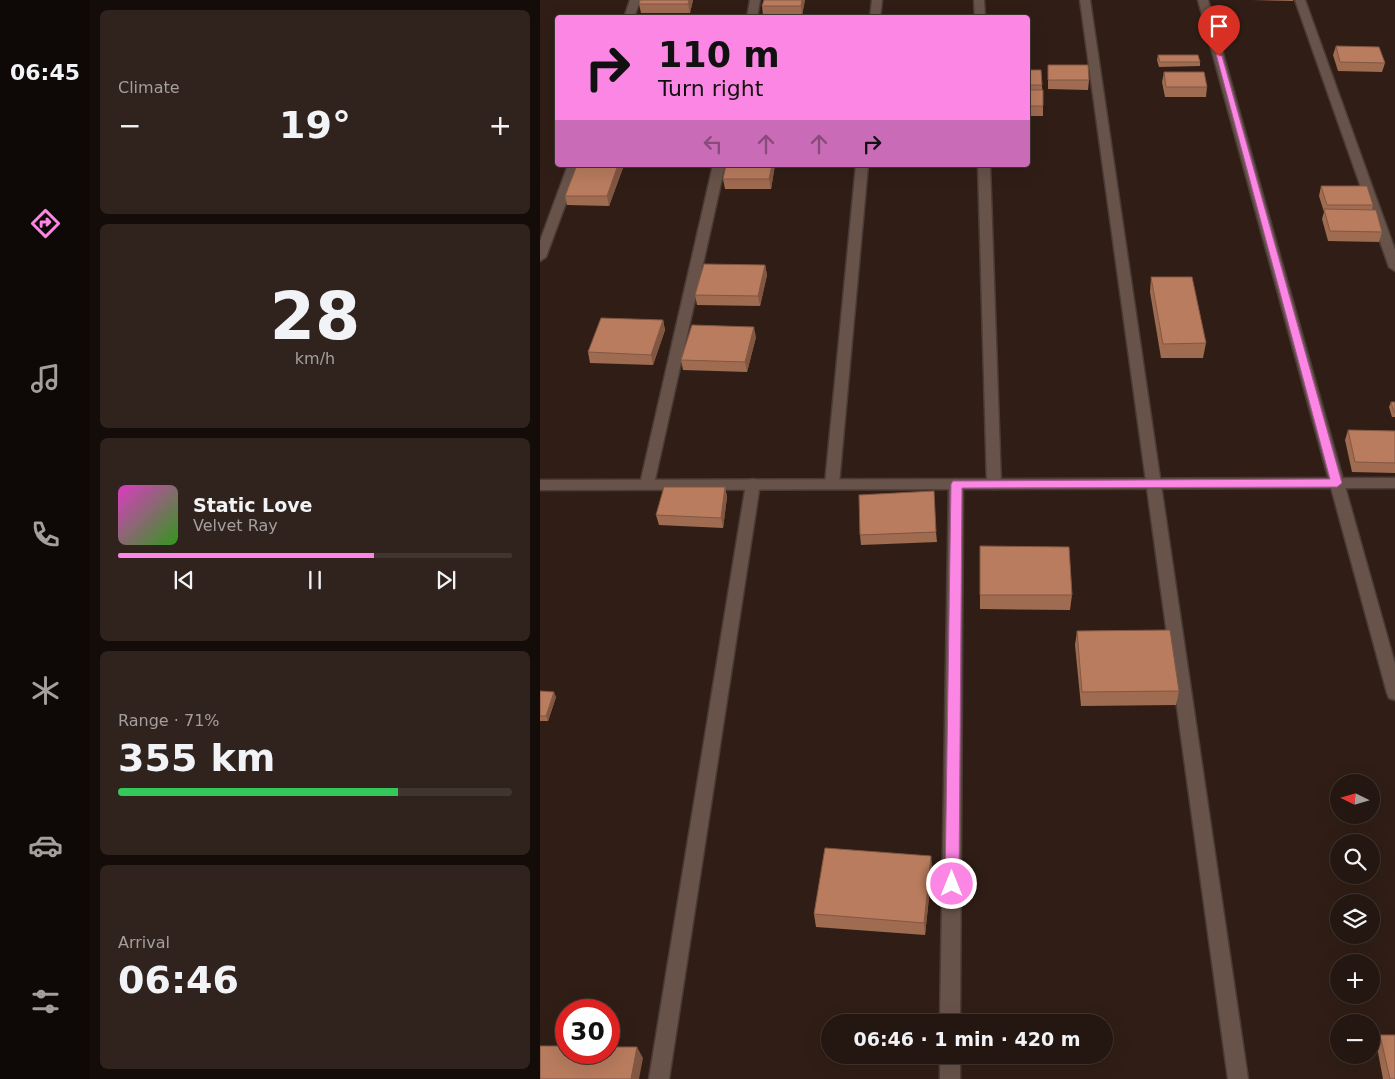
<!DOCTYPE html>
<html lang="en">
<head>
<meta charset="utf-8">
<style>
  :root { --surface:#241610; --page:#30231e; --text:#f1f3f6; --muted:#a39f9f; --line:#413530; --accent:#fc86e4 }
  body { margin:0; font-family:"DejaVu Sans",sans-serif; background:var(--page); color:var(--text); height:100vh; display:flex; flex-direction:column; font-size:19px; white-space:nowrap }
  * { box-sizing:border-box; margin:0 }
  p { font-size:16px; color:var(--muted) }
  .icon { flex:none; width:28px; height:28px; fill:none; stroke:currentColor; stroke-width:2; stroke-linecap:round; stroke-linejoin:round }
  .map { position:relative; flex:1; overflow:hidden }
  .sheet { display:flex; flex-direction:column; gap:10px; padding:10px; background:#140c09; width:450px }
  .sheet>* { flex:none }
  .hud { position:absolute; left:15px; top:15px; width:475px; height:152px; border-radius:5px; box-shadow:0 5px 20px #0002,0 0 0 1px var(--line); background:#fc86e4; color:#111; overflow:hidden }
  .needle { width:32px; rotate:275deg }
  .fabs { position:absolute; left:790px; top:774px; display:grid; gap:10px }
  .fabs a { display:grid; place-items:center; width:50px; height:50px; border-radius:50%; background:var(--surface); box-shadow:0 5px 20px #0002,0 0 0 1px var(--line); font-size:25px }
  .speed { position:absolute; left:15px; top:999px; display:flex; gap:10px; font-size:25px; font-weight:700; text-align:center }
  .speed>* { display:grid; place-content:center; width:65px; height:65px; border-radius:50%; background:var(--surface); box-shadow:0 5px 20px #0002,0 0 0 1px var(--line); line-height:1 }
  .speed .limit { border:8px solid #d22; background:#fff; color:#111 }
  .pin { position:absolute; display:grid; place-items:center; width:42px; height:42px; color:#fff; margin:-51px -21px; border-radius:50% 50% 50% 0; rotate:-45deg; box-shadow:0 0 5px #0007 }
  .pin .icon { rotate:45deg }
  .me { position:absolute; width:55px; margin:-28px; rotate:0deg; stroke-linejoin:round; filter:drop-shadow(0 0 4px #0008) }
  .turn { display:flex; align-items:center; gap:18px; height:105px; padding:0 20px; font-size:22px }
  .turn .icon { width:65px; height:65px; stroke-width:2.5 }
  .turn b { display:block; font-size:35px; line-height:42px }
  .lanes { display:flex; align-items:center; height:48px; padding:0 20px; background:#0003; justify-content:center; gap:25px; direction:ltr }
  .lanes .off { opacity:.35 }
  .big { font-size:38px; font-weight:800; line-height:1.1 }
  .sheet .tile { flex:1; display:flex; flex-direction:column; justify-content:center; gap:8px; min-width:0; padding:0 18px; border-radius:8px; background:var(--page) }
  .sheet .dial { align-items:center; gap:0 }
  .dial b { font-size:65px; line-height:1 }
  .song { display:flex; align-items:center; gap:15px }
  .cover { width:60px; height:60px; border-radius:8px; background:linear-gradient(135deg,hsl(310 70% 55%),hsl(110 70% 35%)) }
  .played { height:5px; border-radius:2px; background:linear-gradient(90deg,var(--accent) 65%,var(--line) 65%) }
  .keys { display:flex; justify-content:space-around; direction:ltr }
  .heat { display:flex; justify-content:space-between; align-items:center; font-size:28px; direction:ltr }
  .charge { height:8px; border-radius:4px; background:linear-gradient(90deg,#34c759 71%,var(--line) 0) }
  .trip { position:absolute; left:281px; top:1014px; width:292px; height:50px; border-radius:25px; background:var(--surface); box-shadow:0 5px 20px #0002,0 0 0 1px var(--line); font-weight:800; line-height:50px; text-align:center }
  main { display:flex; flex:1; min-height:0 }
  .menu { display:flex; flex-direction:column; width:90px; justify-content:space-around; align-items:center; background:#0e0906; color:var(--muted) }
  .menu .icon { width:35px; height:35px }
  .menu .current { color:var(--accent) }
  .menu b { font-size:22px; color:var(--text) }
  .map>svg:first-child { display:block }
</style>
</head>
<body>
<main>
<nav class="menu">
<b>06:45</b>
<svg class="icon current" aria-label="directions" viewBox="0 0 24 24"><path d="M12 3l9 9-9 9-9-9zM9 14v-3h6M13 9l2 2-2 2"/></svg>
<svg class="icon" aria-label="music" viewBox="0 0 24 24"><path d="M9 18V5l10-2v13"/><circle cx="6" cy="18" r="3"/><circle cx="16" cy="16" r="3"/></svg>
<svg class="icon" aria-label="phone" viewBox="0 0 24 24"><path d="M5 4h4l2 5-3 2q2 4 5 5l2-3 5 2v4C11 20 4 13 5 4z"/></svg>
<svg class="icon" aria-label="climate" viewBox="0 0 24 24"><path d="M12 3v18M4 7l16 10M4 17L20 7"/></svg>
<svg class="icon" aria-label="car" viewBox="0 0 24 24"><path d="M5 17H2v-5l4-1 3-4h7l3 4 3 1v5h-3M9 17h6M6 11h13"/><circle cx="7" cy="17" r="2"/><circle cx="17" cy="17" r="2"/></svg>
<svg class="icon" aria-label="filters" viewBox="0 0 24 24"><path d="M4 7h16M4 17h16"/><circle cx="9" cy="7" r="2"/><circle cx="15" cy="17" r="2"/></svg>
</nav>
<section class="sheet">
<div class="tile"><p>Climate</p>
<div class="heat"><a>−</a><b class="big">19°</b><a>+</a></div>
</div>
<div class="tile dial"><b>28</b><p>km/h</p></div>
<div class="tile">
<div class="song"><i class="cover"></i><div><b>Static Love</b><p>Velvet Ray</p></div></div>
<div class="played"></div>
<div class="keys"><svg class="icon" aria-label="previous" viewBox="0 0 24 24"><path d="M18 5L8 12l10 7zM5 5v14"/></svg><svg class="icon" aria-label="pause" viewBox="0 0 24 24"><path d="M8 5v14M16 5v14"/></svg><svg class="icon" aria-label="next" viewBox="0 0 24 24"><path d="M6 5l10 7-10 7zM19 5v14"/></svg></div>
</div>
<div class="tile"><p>Range · 71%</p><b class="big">355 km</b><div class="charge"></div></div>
<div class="tile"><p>Arrival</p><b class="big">06:46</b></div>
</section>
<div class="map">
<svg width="855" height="1079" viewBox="0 0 855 1079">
  <rect width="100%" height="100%" fill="#301e16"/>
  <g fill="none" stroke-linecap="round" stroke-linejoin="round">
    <g stroke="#4a3b36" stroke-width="3">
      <path id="street" d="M90 0H100L94 18H84Z
        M210 0H220L217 18H207Z
        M332 0H342L340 18H330Z
        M434 0H444L445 18H435Z
        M540 0H550L708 1079H688Z
        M658 0H668L855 664V700L849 698 847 693Z
        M755 0H765L855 250V271L849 267Z
        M28 165H40L6 257 0 261V241Z
        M173 165H185L114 484 112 488 107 489 102 488 100 484Z
        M316 165H328L299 484 297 488 292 489 287 488 285 484Z
        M438 165H450L461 484 459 488 454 489 449 488 447 484Z
        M213 479 218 480 220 484 129 1079H109L206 484 208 480Z
        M416 479 421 480 423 484 420 1022H400L409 484 411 480Z
        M400 1055H420V1079H400Z"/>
    </g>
    <g stroke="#4a3b36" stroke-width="3">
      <path id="secondary" d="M855 478V488L0 490V480Z"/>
    </g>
    <use href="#street" fill="#68534a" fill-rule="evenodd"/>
    <use href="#secondary" fill="#68534a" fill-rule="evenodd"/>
  </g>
  <path fill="#9f6b51" d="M100 0H153L150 13H101L99 4Z
    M265 0 262 15H223L222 6Z
    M712 0H753V1Z
    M796 46 845 63 842 72 798 71 793 55Z
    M618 55 660 62V66L619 67 617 60Z
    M508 65 549 80 548 90 508 89Z
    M488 70 502 85 503 106V116H488Z
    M624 72 667 87 666 97H625L622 82Z
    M37 165H84L69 206 27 205 25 196Z
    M186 165H235L231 189H185L183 179Z
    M781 186 833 205 832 210 842 232 839 242 788 241 782 219 784 212 779 196Z
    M225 265 227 275 220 306 157 305 155 295Z
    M611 277 666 343 663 358H621L610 292Z
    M123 320 125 330 113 365 50 363 48 352Z
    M216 337 207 372 143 370 141 360Z
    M851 402H855V417H852L849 407Z
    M808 430 855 431V473L812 472 805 440Z
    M185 487 187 497 183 528 119 525 116 515Z
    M396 532 397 542 321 545 320 535Z
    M440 546 532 595 530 610 440 609Z
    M537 631 639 691 636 705 541 706 535 645Z
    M0 691 16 697 8 721H0Z
    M391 856 392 869 385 935 276 927 274 914Z
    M840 1035 855 1079H843L836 1042Z"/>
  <path fill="#825742" d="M149 0H153L150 13 148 4Z
    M262 0H265L262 15 261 6Z
    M78 165H84L69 206 67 196Z
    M232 165H235L231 189 229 179Z
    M225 265 227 275 220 306 218 296Z
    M123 320 125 330 113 365 111 355Z
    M214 327 216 337 207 372 205 362Z
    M185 487 187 497 183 528 181 518Z
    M14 692 16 697 8 721 6 716Z
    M391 856 392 869 385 935 384 923Z
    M97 1047 103 1058 99 1079H91Z"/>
  <path fill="#b97c5e" stroke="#825742" d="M100 0H149L148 4H99Z
    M224 0H262L261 6H222Z
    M99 15H149L148 18H98Z
    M796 46 839 47 845 63 800 62Z
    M618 55H658L660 62H620Z
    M508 65H548L549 80H508Z
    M488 70H501L502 85H488Z
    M624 72H664L667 87H626Z
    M488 90H503V106H488Z
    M37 165H78L67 196H25Z
    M186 165H232L229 179H183Z
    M781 186H827L833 205H787Z
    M784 209 836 210 842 232 790 231Z
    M164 264 225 265 218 296 155 295Z
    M611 277H652L666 343 623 344Z
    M61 318 123 320 111 355 48 352Z
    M152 325 214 327 205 362 141 360Z
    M851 402H855V412H854Z
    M808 430 855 431V463L815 462Z
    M124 487H185L181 518 116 515Z
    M394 491 396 532 320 535 319 495Z
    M440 546 529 547 532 595H440Z
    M630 630 639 691 542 692 537 631Z
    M0 691 14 692 6 716H0Z
    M285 848 391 856 384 923 274 914Z
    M840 1035H855V1079H850Z
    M0 1046H26V1052H69V1047H97L91 1079H0Z"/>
  <path fill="#fc86e4" stroke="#a45794" d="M676 54 682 56 802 483 797 487 422 488 419 884 417 888 412 890 407 888 405 884 411 484 413 481 790 479Z"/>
</svg>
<div class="fabs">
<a><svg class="needle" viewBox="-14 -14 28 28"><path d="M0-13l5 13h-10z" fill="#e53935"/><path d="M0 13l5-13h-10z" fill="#a39f9f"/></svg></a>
<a><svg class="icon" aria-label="search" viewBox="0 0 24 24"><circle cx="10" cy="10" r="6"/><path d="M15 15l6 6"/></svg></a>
<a><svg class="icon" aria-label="layers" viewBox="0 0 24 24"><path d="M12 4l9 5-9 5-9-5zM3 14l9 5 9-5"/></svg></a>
<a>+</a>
<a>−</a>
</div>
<div class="speed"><div class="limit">30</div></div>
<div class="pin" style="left:679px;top:56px;background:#d93025"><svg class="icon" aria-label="arrive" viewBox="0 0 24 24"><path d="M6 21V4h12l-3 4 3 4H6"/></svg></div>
<svg class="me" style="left:412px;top:884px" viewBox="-20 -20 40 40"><circle r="17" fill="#fc86e4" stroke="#fff" stroke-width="3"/><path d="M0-11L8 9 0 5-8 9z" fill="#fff"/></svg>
<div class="trip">06:46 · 1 min · 420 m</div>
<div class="hud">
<div class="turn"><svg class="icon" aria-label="right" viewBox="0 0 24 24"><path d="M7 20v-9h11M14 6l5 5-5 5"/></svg><div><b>110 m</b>Turn right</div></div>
<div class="lanes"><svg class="icon off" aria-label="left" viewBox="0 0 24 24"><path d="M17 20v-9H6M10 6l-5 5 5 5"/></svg><svg class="icon off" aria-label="ahead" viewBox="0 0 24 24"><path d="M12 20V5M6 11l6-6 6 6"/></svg><svg class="icon off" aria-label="ahead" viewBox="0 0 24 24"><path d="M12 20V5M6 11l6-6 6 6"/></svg><svg class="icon" aria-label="right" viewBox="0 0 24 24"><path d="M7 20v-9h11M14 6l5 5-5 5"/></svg></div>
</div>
</div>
</main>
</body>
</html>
